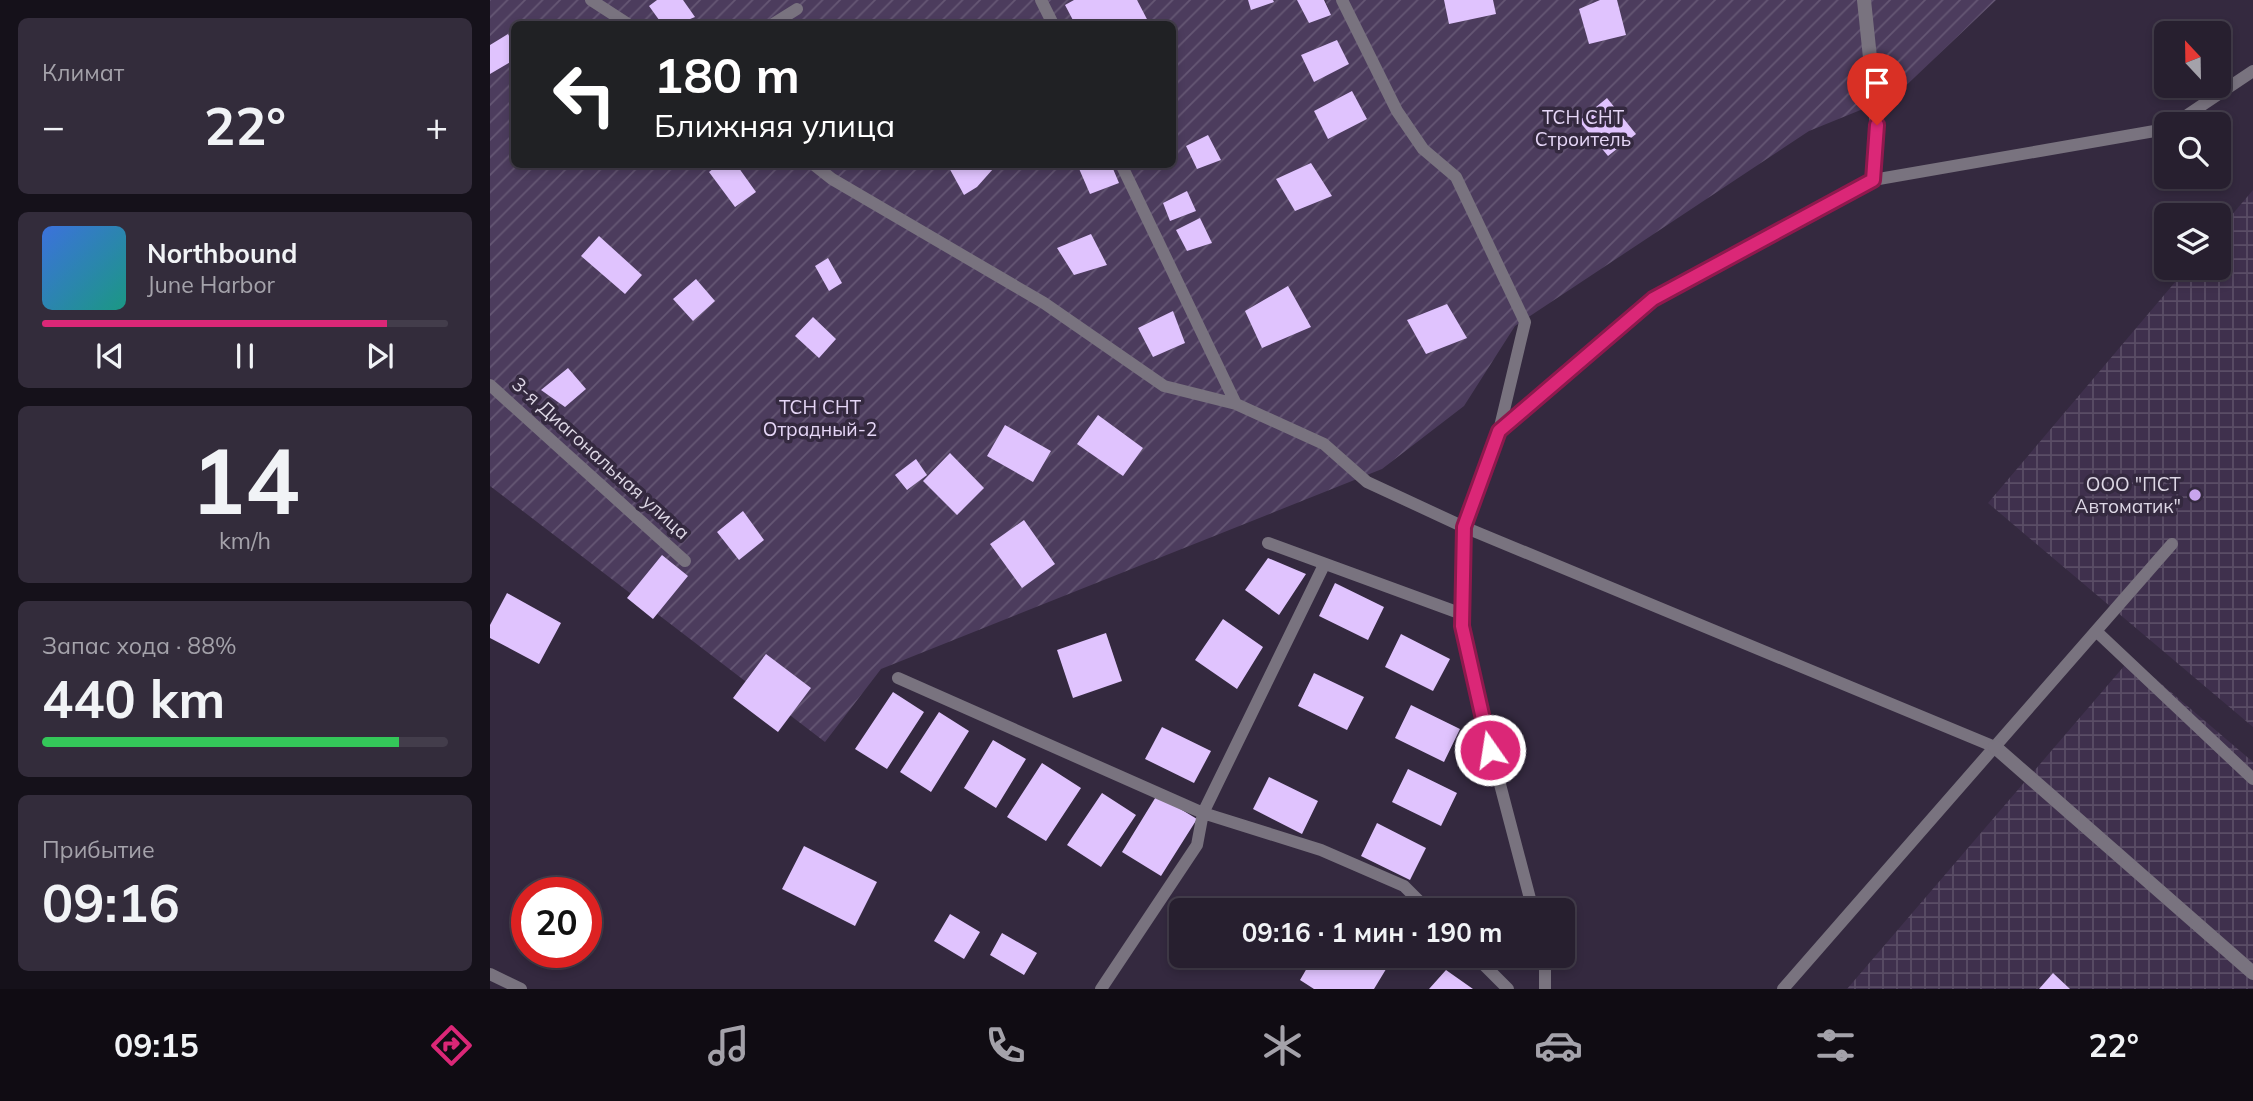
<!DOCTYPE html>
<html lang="ru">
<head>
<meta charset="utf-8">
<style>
  :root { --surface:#271f2f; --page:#332c3b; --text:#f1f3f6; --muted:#a4a2aa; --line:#433d4b; --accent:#db2777 }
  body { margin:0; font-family:Mulish,sans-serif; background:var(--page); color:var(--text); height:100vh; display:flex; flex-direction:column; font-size:26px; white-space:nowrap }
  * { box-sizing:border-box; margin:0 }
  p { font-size:23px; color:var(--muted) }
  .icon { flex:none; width:38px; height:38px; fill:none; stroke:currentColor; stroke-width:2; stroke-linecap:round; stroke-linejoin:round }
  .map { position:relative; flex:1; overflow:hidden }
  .sheet { display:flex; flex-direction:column; gap:18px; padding:18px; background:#15111a; width:490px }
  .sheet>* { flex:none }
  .hud { position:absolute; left:21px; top:21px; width:665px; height:147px; border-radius:10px; box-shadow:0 4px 10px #0003,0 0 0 2px var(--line); background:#202124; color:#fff; overflow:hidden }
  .needle { width:46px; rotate:338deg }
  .fabs { position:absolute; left:1664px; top:21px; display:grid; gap:14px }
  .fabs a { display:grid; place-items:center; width:77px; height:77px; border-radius:10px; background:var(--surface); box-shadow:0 4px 10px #0003,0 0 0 2px var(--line); font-size:35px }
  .speed { position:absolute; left:21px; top:877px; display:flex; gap:14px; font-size:35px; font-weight:700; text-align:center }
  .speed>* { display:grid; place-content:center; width:91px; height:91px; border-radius:50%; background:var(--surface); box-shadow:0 4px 10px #0003,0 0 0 2px var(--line); line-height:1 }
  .speed .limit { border:10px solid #d22; background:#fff; color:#111 }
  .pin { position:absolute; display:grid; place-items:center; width:60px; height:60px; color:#fff; margin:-72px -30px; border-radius:50% 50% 50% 0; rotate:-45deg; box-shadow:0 0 7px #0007 }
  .pin .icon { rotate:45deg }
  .me { position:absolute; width:77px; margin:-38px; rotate:347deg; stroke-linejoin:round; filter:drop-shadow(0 0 5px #0008) }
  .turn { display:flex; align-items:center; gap:24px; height:147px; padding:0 28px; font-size:32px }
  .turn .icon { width:91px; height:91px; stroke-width:2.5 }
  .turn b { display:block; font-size:49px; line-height:60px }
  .big { font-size:52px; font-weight:700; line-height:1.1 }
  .sheet .widget { flex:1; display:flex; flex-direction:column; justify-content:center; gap:10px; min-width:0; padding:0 24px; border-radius:10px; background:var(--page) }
  .sheet .dial { align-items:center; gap:0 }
  .dial b { font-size:91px; line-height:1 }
  .song { display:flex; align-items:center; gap:21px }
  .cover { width:84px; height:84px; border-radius:10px; background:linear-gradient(135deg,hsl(220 70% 55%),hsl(170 70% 35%)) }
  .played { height:7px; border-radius:4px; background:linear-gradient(90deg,var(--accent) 85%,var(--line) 85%) }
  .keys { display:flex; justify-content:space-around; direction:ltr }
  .heat { display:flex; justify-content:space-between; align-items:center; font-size:38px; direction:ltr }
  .charge { height:10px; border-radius:5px; background:linear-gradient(90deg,#34c759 88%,var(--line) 0) }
  .trip { position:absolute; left:679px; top:898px; width:406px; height:70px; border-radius:10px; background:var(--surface); box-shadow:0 4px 10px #0003,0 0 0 2px var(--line); font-weight:700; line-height:70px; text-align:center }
  .tabs { display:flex; height:112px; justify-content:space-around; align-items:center; background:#100c13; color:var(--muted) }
  .tabs .icon { width:49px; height:49px }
  .tabs .selected { color:var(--accent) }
  .tabs b { font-size:32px; color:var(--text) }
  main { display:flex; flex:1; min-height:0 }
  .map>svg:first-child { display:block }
</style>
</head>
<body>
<main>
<section class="sheet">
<div class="widget"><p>Климат</p>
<div class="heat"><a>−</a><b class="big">22°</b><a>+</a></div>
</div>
<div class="widget">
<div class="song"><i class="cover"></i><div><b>Northbound</b><p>June Harbor</p></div></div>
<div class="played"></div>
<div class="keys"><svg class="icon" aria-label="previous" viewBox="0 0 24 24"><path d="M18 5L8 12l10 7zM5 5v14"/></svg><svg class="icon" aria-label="pause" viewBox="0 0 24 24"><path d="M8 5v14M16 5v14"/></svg><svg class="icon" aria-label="next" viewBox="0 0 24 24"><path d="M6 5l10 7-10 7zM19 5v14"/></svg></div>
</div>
<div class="widget dial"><b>14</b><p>km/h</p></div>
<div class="widget"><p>Запас хода · 88%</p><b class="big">440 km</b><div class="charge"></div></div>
<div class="widget"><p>Прибытие</p><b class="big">09:16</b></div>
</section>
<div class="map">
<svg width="1763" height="989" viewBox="0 0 1763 989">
  <defs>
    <pattern id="industrial-grid" width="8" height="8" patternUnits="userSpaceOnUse" patternTransform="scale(1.75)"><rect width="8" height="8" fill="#3f304d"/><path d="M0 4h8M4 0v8" fill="none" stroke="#5a4d66"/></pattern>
    <pattern id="garden-furrows" width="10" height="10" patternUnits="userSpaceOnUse" patternTransform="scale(1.75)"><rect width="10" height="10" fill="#4c3c5d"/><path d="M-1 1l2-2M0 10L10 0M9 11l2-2" fill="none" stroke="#655774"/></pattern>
  </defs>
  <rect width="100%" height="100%" fill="#34293f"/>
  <path fill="url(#industrial-grid)" d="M1763 190V727L1498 503 1697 268H1729V230Z
    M1641 658 1763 762V989H1357Z"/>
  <path fill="url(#garden-furrows)" fill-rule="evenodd" d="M0 0H834L840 12 835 0H1506L1405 96 1319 131 1025 326 974 406 892 469 391 669 335 742 0 486ZM24 24H682V164H24Z"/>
  <path fill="#e0c3fe" d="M167 0H193L205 17 188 24H172L159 6Z
    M584 0H647L659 23 655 24H585L575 5Z
    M758 0H783L784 2 761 10Z
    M807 0H834L841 15 819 23Z
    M954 0H1003L1006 14 959 24Z
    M1110 0H1127L1136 35 1099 44 1089 9Z
    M18 34 24 45V60L0 74V45Z
    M847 40 859 64 824 82 811 55Z
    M862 91 877 119 838 139 824 111Z
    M1117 98 1146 134 1118 156 1089 121Z
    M718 135 731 160 707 169 696 146Z
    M821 163 842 196 805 211 786 179Z
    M229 164H246L266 192 245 207 219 172Z
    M457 164H500L503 169 487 187 474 195Z
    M587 164H621L629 183 600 194Z
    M697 191 706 211 680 221 673 203Z
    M710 218 722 243 697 251 686 230Z
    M601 234 617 265 584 275 567 248Z
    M109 236 152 275 135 294 91 256Z
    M338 258 352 283 339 291 325 266Z
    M206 279 225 301 203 321 183 299Z
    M798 286 821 327 772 348 755 311Z
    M957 304 977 338 936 354 917 320Z
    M683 311 695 343 663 357 648 328Z
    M323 317 346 339 329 358 305 336Z
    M78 368 96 389 75 407 51 390Z
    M608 415 653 448 633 476 587 444Z
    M515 425 561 451 543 482 497 456Z
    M460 453 494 488 467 515 433 481Z
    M426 459 437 475 417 490 405 475Z
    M253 511 274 540 249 560 227 532Z
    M534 520 565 564 532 588 500 544Z
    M172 555 198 576 163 619 137 598Z
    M778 558 816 574 789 615 755 590Z
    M845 583 894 607 878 640 829 616Z
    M17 593 71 623 49 664 0 638V625Z
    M733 619 773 647 747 689 705 660Z
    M616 633 632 681 583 698 567 650Z
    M911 634 960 659 943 691 895 667Z
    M276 654 321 688 288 732 243 698Z
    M824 673 874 697 857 730 808 706Z
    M403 692 434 712 397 769 365 749Z
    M921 705 970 729 954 762 905 738Z
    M449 712 479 731 441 792 410 772Z
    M672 727 721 751 704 783 655 759Z
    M503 740 536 759 506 808 474 788Z
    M552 763 591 788 556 841 517 817Z
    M918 769 967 793 951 826 902 802Z
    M779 777 828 801 812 834 763 809Z
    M612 793 646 815 611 867 577 845Z
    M667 795 707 819 671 876 632 852Z
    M887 823 936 848 920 880 871 856Z
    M314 846 387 882 365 926 292 889Z
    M460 914 490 932 474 959 444 941Z
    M512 933 547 953 534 975 500 955Z
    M824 956H904L884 989H824L810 980Z
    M956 970 983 989H939Z
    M1563 973 1580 989H1549Z"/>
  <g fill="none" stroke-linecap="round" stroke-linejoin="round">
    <path stroke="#79737f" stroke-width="12" d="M101 0 138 24
      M551 0 563 24
      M852 0 907 111 933 149 966 177 1035 322 1009 431
      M283 24 307 9
      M1684 124 1763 71
      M323 164 342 179 554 303 674 386 746 404 834 444 877 482 974 527 1505 747
      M631 164 746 404
      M0 385 195 561
      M778 543 972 614
      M1606 631 1763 779
      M408 678 713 813 831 850 914 886 938 910
      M1043 910 1001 750 972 626 974 527 1009 431 1163 298 1383 180 1676 129
      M985 956 1018 989
      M0 974 31 989
      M611 989 707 845 713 813 834 565
      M1055 989V956
      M1293 989 1682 544"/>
    <path stroke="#79737f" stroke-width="14" d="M1374 0 1387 125 1383 180
      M1505 747 1763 973"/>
  </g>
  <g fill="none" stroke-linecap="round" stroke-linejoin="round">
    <g stroke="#8e194d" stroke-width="18">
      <path id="route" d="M1000 750 972 626 974 527 1009 431 1163 299 1383 180 1387 125"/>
    </g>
    <use href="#route" stroke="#db2777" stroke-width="12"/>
  </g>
  <circle fill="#c9a5ee" stroke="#34293f" stroke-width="2.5" cx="1705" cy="495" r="7"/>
  <g text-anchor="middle" stroke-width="7" stroke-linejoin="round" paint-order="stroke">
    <g font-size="19" fill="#e5d6f6" stroke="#34293f">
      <text x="1093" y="124">ТСН СНТ<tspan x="1093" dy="22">Строитель</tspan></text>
      <text x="330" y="414">ТСН СНТ<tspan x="330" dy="22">Отрадный-2</tspan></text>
    </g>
    <g font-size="19" fill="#ddd7e5" stroke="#34293f">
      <text transform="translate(111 458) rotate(42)" y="7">3-я Диагональная улица</text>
    </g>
    <g font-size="19" fill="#ddd7e5" stroke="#34293f" text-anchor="end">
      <text x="1691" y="491">ООО "ПСТ<tspan x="1691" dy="22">Автоматик"</tspan></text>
    </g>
  </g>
</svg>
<div class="fabs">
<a><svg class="needle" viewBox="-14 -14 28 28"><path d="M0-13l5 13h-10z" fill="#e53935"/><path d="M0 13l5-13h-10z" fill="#a4a2aa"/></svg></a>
<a><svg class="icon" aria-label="search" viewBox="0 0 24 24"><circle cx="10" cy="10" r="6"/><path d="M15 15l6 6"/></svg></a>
<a><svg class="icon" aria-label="layers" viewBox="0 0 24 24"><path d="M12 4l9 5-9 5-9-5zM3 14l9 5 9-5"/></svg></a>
</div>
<div class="speed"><div class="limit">20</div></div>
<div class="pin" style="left:1387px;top:125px;background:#d93025"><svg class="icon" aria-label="arrive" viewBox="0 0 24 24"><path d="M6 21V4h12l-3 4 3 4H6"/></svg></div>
<svg class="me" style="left:1000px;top:750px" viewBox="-20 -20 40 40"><circle r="17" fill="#db2777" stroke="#fff" stroke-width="3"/><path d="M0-11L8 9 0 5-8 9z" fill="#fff"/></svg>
<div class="trip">09:16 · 1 мин · 190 m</div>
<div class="hud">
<div class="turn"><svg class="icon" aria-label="left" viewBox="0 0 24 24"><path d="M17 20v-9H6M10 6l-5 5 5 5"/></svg><div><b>180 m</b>Ближняя улица</div></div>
</div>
</div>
</main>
<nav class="tabs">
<b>09:15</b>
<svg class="icon selected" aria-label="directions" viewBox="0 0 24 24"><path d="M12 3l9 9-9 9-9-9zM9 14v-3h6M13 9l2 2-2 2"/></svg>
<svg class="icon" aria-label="music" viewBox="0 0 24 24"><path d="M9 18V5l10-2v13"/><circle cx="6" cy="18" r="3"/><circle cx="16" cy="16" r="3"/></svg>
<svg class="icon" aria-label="phone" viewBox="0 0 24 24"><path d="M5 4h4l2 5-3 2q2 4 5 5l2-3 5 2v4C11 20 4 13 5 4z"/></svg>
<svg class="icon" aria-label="climate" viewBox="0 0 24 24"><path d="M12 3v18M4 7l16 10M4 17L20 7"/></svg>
<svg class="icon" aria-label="car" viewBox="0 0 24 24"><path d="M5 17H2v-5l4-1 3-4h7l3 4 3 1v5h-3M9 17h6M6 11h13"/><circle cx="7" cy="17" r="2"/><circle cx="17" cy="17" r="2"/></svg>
<svg class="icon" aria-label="filters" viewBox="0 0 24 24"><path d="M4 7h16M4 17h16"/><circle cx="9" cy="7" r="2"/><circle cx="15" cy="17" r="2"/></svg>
<b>22°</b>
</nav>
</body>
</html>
